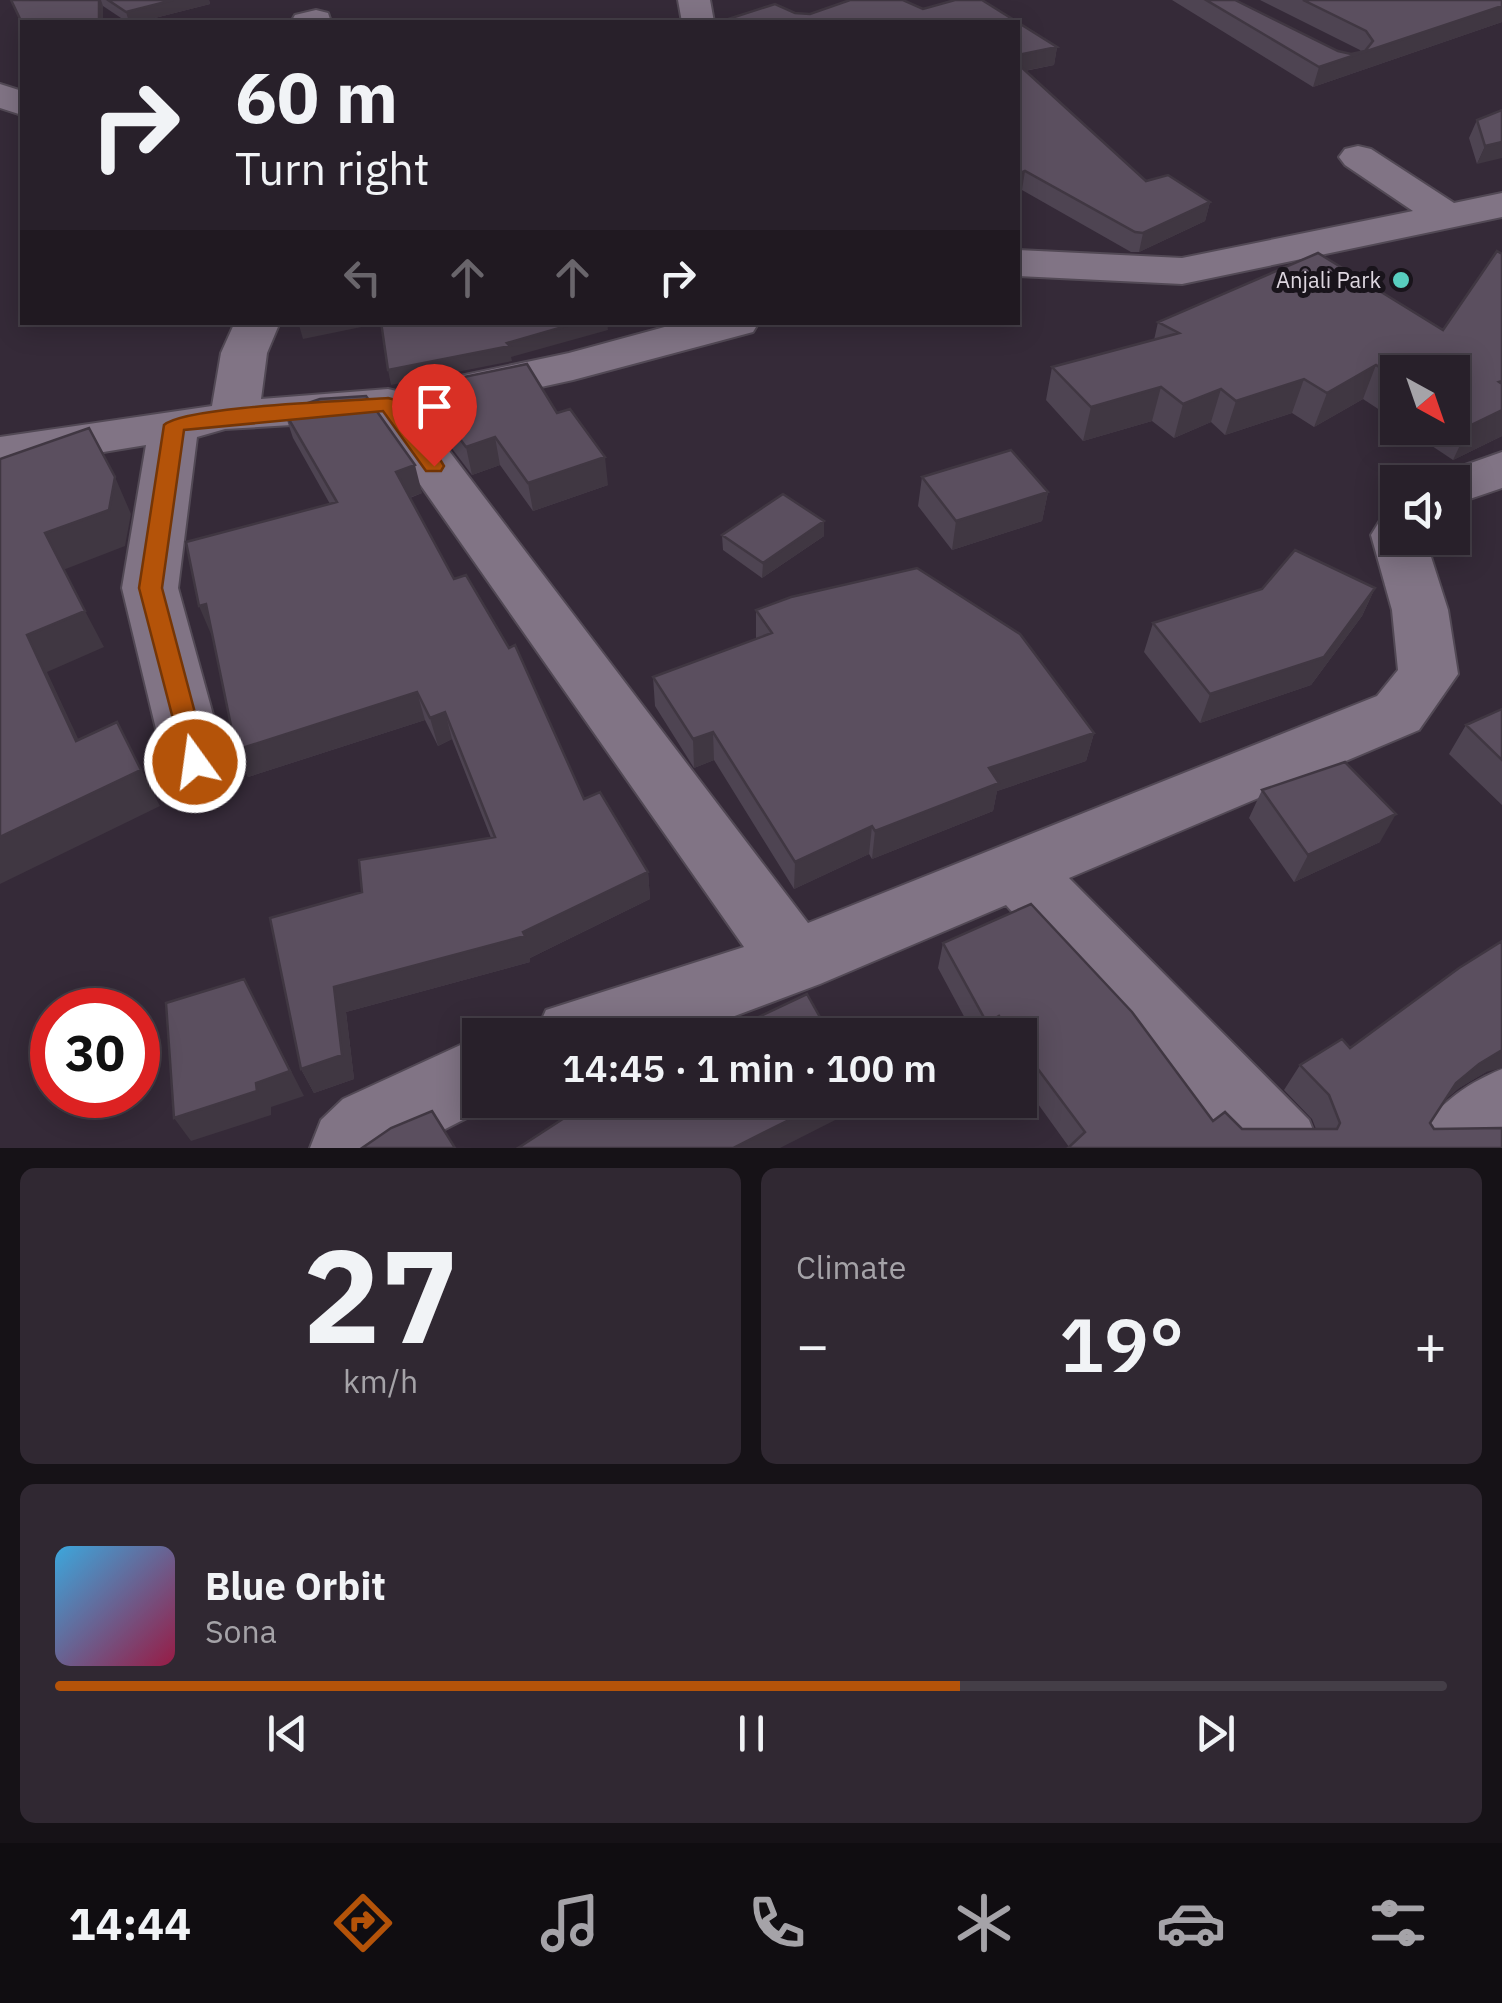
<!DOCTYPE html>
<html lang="en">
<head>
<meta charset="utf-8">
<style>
  :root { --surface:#28202a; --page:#302832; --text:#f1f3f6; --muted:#a5a3a8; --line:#443e47; --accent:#b45309 }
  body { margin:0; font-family:"IBM Plex Sans",sans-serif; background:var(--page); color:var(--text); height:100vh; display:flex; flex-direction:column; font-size:38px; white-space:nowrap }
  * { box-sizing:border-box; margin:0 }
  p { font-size:32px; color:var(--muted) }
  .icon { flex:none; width:55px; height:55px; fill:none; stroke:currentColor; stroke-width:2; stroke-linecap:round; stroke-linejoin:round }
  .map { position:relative; height:1148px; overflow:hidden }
  .details { display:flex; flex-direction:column; gap:20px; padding:20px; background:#161217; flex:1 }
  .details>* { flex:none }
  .banner { position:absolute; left:20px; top:20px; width:1000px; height:305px; border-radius:0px; box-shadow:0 5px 25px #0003,0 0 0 2px var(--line); background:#28202a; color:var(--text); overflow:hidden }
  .needle { width:65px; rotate:140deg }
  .fabs { position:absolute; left:1380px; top:355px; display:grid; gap:20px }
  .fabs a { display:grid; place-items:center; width:90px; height:90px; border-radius:0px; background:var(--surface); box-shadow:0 5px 25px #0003,0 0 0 2px var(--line); font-size:50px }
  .speed { position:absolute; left:30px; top:988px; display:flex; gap:20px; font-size:50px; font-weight:700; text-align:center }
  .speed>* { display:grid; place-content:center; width:130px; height:130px; border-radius:50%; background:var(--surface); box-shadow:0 5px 25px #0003,0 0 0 2px var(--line); line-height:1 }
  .speed .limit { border:15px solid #d22; background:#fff; color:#111 }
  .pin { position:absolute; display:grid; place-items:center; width:85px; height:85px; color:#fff; margin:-102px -42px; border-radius:50% 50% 50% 0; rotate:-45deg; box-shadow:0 0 10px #0007 }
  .pin .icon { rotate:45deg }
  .me { position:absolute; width:110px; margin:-55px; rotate:346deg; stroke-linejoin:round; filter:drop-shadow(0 0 8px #0008) }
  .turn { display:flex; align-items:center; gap:35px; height:210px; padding:0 50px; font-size:45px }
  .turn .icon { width:130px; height:130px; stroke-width:2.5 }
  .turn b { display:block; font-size:70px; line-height:85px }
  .lanes { display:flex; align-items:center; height:95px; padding:0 50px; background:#0003; justify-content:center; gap:50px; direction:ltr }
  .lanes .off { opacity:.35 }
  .big { font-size:75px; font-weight:600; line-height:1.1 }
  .details .card { flex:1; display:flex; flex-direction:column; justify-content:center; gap:15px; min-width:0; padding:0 35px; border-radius:15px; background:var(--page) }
  .details .dial { align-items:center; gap:0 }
  .dial b { font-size:130px; line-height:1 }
  .song { display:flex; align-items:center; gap:30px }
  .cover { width:120px; height:120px; border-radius:15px; background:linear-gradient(135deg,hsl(200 70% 55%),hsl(340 70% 35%)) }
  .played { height:10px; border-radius:5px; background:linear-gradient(90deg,var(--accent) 65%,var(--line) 65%) }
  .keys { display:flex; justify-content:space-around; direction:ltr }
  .heat { display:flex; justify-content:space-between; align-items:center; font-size:55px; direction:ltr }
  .details .tiles { flex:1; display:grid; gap:20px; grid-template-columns:1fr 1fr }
  .card:last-child { grid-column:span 2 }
  .trip { position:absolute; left:462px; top:1018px; width:575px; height:100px; border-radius:0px; background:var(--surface); box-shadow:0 5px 25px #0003,0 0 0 2px var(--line); font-weight:600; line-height:100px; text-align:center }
  .tabs { display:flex; height:160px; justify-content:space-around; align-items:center; background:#100d11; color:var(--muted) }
  .tabs .icon { width:70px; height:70px }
  .tabs .selected { color:var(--accent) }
  .tabs b { font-size:45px; color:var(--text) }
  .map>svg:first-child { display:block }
</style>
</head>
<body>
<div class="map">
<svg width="1502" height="1148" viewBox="0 0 1502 1148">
  <rect width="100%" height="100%" fill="#352a38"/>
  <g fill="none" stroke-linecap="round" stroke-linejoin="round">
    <g stroke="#524955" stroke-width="4">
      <path id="minor" d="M678 0H710L714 22H682Z
        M316 10 328 13 331 22H291L295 15Z
        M0 84 22 91V115L0 108Z
        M1358 146 1371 149 1454 203 1502 193V217L1182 284 1018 276V250L1182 258 1413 211 1345 165 1339 157 1345 149Z
        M235 322H280L267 353 261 399 388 389 405 393 808 923 1377 696 1398 670 1392 610 1371 535 1379 522 1398 517V538H1425L1448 610 1458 674 1419 730 1069 878 1309 1120 1320 1148H1228L1006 905 820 984 684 1035H535L546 1010 744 947 375 420 225 429 197 437 178 588 226 762 217 780 195 787 173 780 164 762 122 588 146 445 0 469V437L212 406 221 353Z
        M683 322H759L753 332 573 380 463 404 446 399 439 389 446 379 569 353Z
        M1502 452V488L1452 505V482H1430L1434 476Z
        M480 1036V1100H502L408 1148H310L321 1120 343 1099Z
        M1502 1069V1148H1414C1430 1109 1463 1085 1502 1069Z"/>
    </g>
    <use href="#minor" fill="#817485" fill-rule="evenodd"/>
  </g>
  <path fill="#4e4452" d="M11 0H209L210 4 139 22H127L103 6V22H22V26Z
    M850 0H903L923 9 955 0H982L1057 47 1054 65 1025 71 1146 181 1168 175 1210 202 1205 221 1139 252H1131L1022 190 1018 192V22H719L775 4 795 13 810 14Z
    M1172 0H1235L1338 51 1351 54 1361 52 1360 50 1260 0H1502V22L1313 87Z
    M1502 110 1477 164 1469 138 1477 120Z
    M1497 251 1502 254V436L1453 460 1405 428H1452V372H1398V422L1363 399 1314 427 1292 413 1225 435 1211 422 1174 438 1152 421 1083 441 1046 400 1052 367 1154 340 1158 322 1318 253 1443 330Z
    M420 386 557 413 608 485 533 511 500 465 472 475 426 414Z
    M284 411 422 493 410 498 454 579 584 799 648 872 650 899 530 958V962L346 1012 354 1079 314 1093 301 1069 362 892 491 838 452 739 438 746 425 720 248 777 236 750 212 633 211 634 330 504 293 438Z
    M922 477 1048 492 1042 521 952 550 918 506Z
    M722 535 824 536 762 578 723 550Z
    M1375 588 1362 616 1311 685 1200 723 1144 652 1153 623Z
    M756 610 1094 733 1086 761 997 791 993 811 872 859 869 854 794 889 714 760 694 768 655 706 653 677 756 639Z
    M1502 709V805L1449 754 1466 725Z
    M1262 790 1380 842 1294 882 1249 818Z
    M943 943 1213 1121 1242 1129H1316L1312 1119 1284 1090 1300 1065 1350 1048 1486 1072 1459 1088 1446 1099 1430 1123 1069 1147 1020 1079V1035H974L938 968Z"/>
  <path fill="#403742" d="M99 0H101L103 6V22H99Z
    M173 0H209L210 4 139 22H129L126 12Z
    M1502 6V22L1313 87 1319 67Z
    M1057 47 1054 65 1018 72V55Z
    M1502 142V158L1477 164 1485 146Z
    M1025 171 1022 190 1018 192V174Z
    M1210 202 1205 221 1139 252 1143 233Z
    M310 322H376V324L303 339 299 325Z
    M580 322H607L608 330 511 357 512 361 391 385 388 370 507 343Z
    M1376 365 1363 399 1314 427 1327 393Z
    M1304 379 1292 413 1225 435 1236 401Z
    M1161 387 1152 421 1083 441 1091 407Z
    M1221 389 1211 422 1174 438 1183 404Z
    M1502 410V436L1453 460 1469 426Z
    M495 437 500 465 472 475 466 447Z
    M605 457 608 485 533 511 528 483Z
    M415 465 422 493 403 500 396 472Z
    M115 477 131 514 125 546 63 570 45 533Z
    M1048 492 1042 521 952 550 956 521Z
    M824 521V536L762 578 763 563Z
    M1375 588 1362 616 1311 685 1200 723 1210 694Z
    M206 604 218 632 211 634 199 606Z
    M85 611 104 647 47 672 96 777 76 741 27 635Z
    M417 692 425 720 248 777 236 750Z
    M445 712 452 739 438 746 430 718Z
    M117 722 160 806 0 884V837Z
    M713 732 714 760 694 768 693 739Z
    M1094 733 1086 761 997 791 993 811 872 859 875 831 989 768Z
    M1396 814 1380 842 1294 882 1308 855Z
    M872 826 869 854 794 889 795 862Z
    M648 872 650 899 530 958V962L346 1012 354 1079 314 1093 301 1069 334 987 523 932Z
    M244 979 304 1096 271 1107V1115L191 1141 174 1118Z
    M999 1016 994 1035H984L987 1023Z
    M1502 1050V1068L1486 1072 1459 1088 1436 1107 1456 1083 1479 1064Z
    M829 1100H857L855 1110 780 1148H733Z"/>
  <path fill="#5b4f5f" stroke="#403742" stroke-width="2.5" d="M11 0H99V22L22 23Z
    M108 0H173L126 12Z
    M850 0H903L923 9 955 0H982L1057 47 1018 55V22H719L775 4 795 13 810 14Z
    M1206 0H1235L1338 51 1351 54 1365 51 1373 41 1366 31 1303 0H1502V6L1319 67Z
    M1018 64 1146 181 1168 175 1210 202 1143 233 1135 232 1025 171 1018 174Z
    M1502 110V142L1485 146 1477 120Z
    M1497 251 1502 254V381L1499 382 1502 384V410L1469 426 1452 415V372H1398V379L1376 365 1327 393 1304 379 1236 401 1221 389 1183 404 1161 387 1091 407 1052 367 1179 333 1158 322 1318 253 1443 330Z
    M381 322H580L507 343 510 346 388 370Z
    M527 364 557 413 570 409 605 457 528 483 495 437 466 447 420 386Z
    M366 396 415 465 396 472 454 579 466 575 509 648 515 645 584 799 600 792 648 872 523 932 525 936 334 987 342 1055 301 1069 270 918 362 892 359 860 495 837 445 712 430 718 417 692 236 750 206 604 199 606 186 542 337 502 284 411 320 399Z
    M89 428 115 477 109 510 45 533 85 611 27 635 76 741 117 722 141 770 0 837V459Z
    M1011 450 1048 492 956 521 922 477Z
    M783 494 824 521 763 563 722 535Z
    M1295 550 1375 588 1324 657 1210 694 1153 623 1262 589Z
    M917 568 1020 634 1094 733 989 768 999 783 875 831 872 826 795 862 713 732 693 739 653 677 772 633 756 610 791 597Z
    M1502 709V760L1466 725Z
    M1345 762 1396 814 1308 855 1262 790Z
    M1031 904 1132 1012 1213 1121 1225 1112 1242 1129H1337L1340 1123 1329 1095 1300 1065 1342 1039 1350 1048 1459 968 1502 941V1050L1479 1064 1456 1083 1430 1123 1434 1129 1502 1128V1148H1068L1085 1132 1020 1045V1035H1013L999 1016 987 1023 943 943Z
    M244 979 290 1071 256 1083 257 1091 174 1118 166 1003Z
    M807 994 830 1035H721Z
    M592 1100H829L733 1148H518Z
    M432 1111 455 1148H362L391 1128Z"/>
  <path fill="#b45309" stroke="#753606" stroke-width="2.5" d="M388 398 396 400 441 461 444 466 441 471H426L383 411 184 430 162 588 208 762 204 769 195 772 186 769 139 588 164 425C185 406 351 401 388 398Z"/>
  <circle fill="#58cebf" stroke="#19141b" stroke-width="4" cx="1401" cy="280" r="10"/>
  <g text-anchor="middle" stroke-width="10" stroke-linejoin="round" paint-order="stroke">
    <g font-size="22" fill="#ded7e0" stroke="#19141b" text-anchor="end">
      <text x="1381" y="288">Anjali Park</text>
    </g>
  </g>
</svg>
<div class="fabs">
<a><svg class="needle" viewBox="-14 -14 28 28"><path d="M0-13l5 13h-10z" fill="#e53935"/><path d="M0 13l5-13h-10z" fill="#a5a3a8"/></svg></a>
<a><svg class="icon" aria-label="sound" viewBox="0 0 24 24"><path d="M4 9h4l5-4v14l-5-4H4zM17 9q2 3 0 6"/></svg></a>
</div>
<div class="speed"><div class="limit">30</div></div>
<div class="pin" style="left:434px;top:466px;background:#d93025"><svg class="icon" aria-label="arrive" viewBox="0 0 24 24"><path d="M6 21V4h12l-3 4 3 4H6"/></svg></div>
<svg class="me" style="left:195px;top:762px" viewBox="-20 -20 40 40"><circle r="17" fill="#b45309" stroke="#fff" stroke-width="3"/><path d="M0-11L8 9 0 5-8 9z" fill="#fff"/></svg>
<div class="trip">14:45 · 1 min · 100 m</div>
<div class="banner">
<div class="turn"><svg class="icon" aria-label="right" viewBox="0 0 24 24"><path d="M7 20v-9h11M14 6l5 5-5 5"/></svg><div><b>60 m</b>Turn right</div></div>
<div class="lanes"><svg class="icon off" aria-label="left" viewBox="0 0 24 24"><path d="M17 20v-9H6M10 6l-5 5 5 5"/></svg><svg class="icon off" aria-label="ahead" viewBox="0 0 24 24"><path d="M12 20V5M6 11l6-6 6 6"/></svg><svg class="icon off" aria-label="ahead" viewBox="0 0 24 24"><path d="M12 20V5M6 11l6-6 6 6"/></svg><svg class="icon" aria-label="right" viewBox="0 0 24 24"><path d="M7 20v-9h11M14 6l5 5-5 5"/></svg></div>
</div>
</div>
<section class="details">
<div class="tiles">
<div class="card dial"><b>27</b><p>km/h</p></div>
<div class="card"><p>Climate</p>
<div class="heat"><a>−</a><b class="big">19°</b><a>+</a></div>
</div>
<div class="card">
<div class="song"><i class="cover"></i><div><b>Blue Orbit</b><p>Sona</p></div></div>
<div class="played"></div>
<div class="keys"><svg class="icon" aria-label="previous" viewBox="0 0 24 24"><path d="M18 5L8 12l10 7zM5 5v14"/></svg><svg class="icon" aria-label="pause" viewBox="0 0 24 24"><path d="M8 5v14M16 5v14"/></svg><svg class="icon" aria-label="next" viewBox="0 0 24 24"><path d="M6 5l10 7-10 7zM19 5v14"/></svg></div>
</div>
</div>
</section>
<nav class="tabs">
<b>14:44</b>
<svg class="icon selected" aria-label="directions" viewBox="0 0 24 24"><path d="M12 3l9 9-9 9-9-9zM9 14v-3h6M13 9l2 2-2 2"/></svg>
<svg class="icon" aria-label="music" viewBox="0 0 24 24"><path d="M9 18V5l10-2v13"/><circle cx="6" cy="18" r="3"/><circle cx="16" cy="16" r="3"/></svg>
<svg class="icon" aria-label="phone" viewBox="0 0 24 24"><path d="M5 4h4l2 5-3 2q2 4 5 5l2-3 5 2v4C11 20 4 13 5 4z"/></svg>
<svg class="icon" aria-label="climate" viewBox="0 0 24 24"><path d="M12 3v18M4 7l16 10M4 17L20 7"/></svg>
<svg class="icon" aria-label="car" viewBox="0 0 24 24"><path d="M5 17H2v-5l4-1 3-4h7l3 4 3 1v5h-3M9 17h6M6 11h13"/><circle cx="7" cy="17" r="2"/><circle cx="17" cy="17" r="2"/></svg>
<svg class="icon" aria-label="filters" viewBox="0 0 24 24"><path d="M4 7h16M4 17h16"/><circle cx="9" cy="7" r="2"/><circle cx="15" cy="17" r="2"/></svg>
</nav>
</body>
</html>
